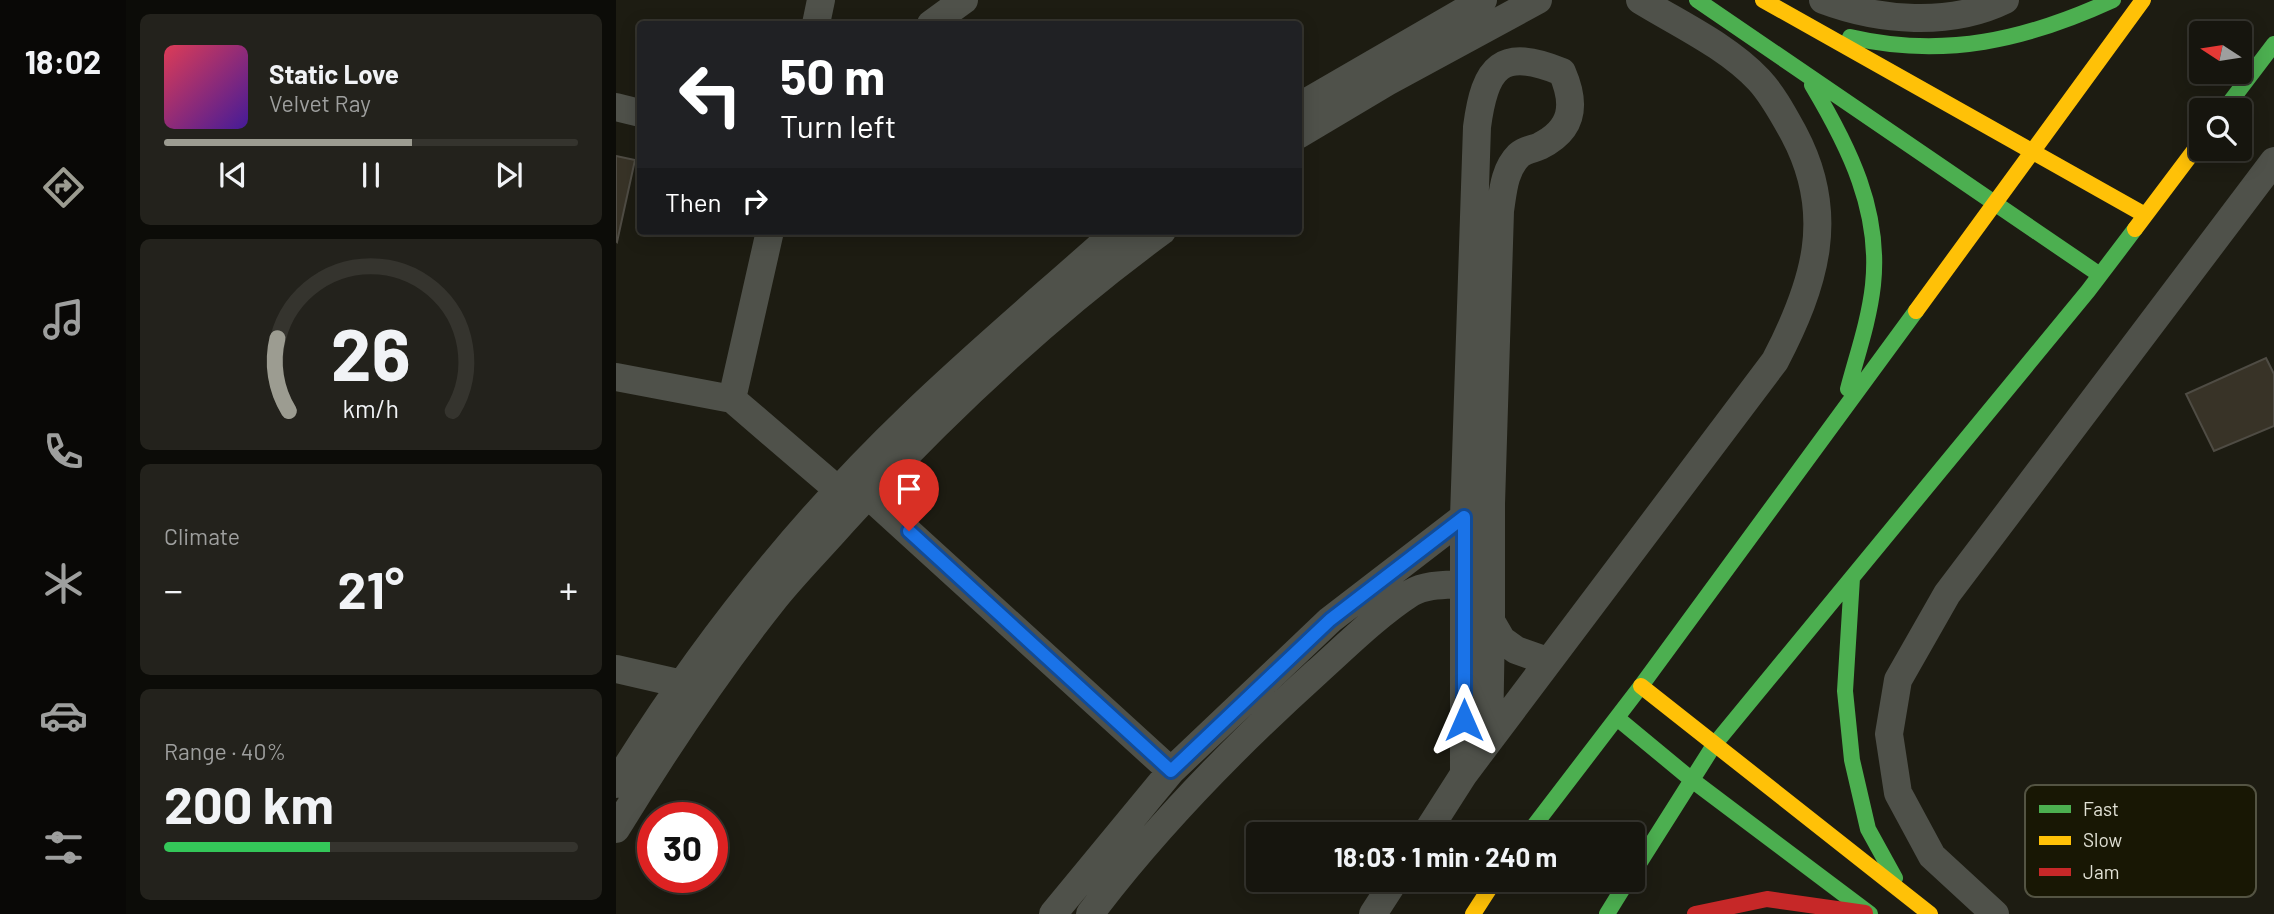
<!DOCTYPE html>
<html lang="en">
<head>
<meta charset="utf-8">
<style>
  :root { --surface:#16150e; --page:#23221c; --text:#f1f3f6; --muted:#9e9f9e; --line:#35342e; --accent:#9c9c91 }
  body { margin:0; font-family:Barlow,sans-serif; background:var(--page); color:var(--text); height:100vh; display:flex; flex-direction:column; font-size:26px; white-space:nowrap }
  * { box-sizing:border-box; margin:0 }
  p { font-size:23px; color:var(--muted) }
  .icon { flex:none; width:38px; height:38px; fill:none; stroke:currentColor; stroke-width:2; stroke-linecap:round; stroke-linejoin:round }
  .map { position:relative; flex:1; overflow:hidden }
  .side { display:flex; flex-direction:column; gap:14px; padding:14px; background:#0c0c08; width:490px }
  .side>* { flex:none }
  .guide { position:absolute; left:21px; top:21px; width:665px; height:214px; border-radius:7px; box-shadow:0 4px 18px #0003,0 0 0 2px var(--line); background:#202124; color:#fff; overflow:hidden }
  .needle { width:46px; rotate:282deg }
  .tools { position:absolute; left:1573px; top:21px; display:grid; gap:14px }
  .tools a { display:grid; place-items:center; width:63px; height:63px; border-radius:7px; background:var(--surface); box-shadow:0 4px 18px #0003,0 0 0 2px var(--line); font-size:35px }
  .speed { position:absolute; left:21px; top:802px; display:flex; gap:14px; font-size:35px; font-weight:700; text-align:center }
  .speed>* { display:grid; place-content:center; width:91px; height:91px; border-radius:50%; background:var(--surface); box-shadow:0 4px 18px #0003,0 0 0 2px var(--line); line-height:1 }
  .speed .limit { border:10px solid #d22; background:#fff; color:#111 }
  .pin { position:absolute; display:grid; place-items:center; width:60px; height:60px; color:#fff; margin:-72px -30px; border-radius:50% 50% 50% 0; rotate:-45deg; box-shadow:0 0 7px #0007 }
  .pin .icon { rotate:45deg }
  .me { position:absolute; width:77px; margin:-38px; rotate:0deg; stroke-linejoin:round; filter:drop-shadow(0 0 5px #0008) }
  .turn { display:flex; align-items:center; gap:24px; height:147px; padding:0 28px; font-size:32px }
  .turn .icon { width:91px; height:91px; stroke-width:2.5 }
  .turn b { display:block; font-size:49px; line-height:60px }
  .then { display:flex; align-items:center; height:66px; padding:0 28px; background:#0003; gap:14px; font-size:26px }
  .big { font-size:52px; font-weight:700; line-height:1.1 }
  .side .tile { flex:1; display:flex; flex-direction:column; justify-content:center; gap:10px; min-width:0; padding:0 24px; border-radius:10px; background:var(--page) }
  .side .dial { align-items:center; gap:0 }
  .dial svg { height:182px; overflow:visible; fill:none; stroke:var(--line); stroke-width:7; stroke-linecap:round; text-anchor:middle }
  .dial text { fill:var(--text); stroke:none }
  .song { display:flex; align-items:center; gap:21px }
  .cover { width:84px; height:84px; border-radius:10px; background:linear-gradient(135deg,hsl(350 70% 55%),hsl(260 70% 35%)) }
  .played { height:7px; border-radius:4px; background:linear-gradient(90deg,var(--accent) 60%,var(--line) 60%) }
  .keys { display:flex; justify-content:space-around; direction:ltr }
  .heat { display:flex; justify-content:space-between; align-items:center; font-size:38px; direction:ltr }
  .charge { height:10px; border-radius:5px; background:linear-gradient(90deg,#34c759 40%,var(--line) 0) }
  .trip { position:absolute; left:630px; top:822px; width:399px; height:70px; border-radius:7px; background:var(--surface); box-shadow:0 4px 18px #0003,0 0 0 2px var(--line); font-weight:700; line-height:70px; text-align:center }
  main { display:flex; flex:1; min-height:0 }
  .tab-bar { display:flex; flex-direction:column; width:126px; justify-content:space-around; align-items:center; background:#090806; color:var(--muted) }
  .tab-bar .icon { width:49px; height:49px }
  .tab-bar .selected { color:var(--accent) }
  .tab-bar b { font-size:32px; color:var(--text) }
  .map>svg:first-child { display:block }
</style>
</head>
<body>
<main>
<nav class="tab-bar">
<b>18:02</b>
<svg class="icon selected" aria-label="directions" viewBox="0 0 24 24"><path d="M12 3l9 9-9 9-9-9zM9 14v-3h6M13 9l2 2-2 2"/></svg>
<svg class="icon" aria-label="music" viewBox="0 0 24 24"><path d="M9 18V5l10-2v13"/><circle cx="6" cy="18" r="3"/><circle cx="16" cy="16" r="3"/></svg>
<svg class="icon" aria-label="phone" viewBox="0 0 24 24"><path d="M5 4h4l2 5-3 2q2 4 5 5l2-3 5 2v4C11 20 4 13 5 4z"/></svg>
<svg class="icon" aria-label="climate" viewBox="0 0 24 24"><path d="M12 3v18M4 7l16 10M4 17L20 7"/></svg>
<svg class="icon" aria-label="car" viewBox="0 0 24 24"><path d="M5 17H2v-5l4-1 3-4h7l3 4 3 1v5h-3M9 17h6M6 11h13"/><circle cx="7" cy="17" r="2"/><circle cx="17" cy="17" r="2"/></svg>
<svg class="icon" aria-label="filters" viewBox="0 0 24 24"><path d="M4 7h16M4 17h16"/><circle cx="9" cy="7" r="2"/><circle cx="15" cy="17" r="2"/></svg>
</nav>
<section class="side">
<div class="tile">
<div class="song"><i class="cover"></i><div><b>Static Love</b><p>Velvet Ray</p></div></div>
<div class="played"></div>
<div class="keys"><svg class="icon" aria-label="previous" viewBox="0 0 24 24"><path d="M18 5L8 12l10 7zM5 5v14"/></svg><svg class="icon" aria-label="pause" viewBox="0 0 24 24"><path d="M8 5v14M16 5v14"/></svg><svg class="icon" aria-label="next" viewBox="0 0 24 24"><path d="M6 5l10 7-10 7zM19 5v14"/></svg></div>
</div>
<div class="tile dial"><svg viewBox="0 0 100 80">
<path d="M14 69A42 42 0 1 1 86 69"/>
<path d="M14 69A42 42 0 0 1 9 37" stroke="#9c9c91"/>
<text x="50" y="56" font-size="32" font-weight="700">26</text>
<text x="50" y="72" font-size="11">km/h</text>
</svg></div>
<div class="tile"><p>Climate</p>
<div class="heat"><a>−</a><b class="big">21°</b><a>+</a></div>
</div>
<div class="tile"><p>Range · 40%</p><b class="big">200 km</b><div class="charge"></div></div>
</section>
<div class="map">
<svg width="1658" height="914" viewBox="0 0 1658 914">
  <rect width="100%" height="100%" fill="#1d1c12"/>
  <path fill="#383327" stroke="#4f4c44" stroke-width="2" d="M0 156 19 160 1 242 0 241Z
    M1650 358 1658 374V426L1598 451 1570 394Z"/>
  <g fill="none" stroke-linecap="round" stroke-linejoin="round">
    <path stroke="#4f514a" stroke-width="28" d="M1207 0C1263 21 1334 27 1389 0
      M200 24 205 0
      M315 24 348 0
      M0 107 24 113
      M682 107 867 0
      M682 135 771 82 922 0
      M154 231 116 399 222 490
      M0 377 116 399
      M252 495 555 771
      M0 669 66 684
      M873 739 875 621
      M848 774 1159 361C1199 284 1221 215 1178 134 1168 116 1157 95 1143 80 1111 46 1063 24 1024 0
      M0 784C83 649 182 524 296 415 356 357 420 303 482 248L506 231
      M0 829C49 749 101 671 159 598 180 572 204 548 226 523 323 417 430 316 546 231
      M809 835 848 774V517L861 127C869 66 885 47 946 72 960 104 958 129 924 146 917 149 909 150 903 155 888 170 887 191 884 211L875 504V621L886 640 900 650 931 661
      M437 914 555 771 714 620 848 517
      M474 914C541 825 618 747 701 672 730 646 761 615 795 593 810 584 830 585 847 584
      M757 914 779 880
      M1379 914 1316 856 1282 793 1273 734 1282 680 1331 594 1658 161"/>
    <path stroke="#4caf50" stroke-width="16" d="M1081 0 1484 275
      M1234 37C1328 59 1410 40 1497 0
      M1196 85C1233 147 1265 211 1257 285 1253 321 1241 355 1232 389
      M1608 110 1658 44
      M1236 578 1229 691 1236 760 1252 829 1279 878
      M1001 718 1076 780 1254 914
      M911 835 1025 686 1300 311
      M1017 873 1098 745 1472 291 1519 229
      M991 914 1012 880"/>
    <path stroke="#ffc107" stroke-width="16" d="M1147 0 1529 215
      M1519 229 1586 140
      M1300 311 1527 0
      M1025 686 1314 914
      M857 914 879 880"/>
    <path stroke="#c62828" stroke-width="16" d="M1079 914 1151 899 1249 913"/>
  </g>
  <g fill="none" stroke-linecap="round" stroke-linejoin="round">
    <g stroke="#114b97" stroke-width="18">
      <path id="route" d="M293 531 555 771 714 620 848 517V720"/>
    </g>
    <use href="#route" stroke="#1a73e8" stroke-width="12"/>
  </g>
  <rect x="1409" y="785" width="231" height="112" rx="10" fill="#181704" stroke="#545443" stroke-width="2"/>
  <rect x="1423" y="805" width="32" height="8" fill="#4caf50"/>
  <rect x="1423" y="836" width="32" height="9" fill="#ffc107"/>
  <rect x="1423" y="868" width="32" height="8" fill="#c62828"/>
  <g font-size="19" fill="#e1e1d5">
    <text x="1467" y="816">Fast</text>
    <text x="1467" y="847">Slow</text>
    <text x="1467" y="879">Jam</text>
  </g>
</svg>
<div class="tools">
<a><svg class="needle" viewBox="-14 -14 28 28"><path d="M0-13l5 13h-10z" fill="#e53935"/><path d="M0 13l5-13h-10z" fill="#9e9f9e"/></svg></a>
<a><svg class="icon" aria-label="search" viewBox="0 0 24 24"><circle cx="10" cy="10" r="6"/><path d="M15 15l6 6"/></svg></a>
</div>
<div class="speed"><div class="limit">30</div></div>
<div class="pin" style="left:293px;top:531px;background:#d93025"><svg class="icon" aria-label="arrive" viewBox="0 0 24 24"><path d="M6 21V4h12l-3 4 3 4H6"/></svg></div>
<svg class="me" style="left:848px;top:720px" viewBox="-20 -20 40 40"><path d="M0-17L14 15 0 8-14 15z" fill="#1a73e8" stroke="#fff" stroke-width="4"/></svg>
<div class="trip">18:03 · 1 min · 240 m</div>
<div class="guide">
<div class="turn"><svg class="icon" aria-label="left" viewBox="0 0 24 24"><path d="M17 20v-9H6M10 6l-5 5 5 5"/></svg><div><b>50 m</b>Turn left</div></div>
<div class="then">Then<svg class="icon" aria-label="right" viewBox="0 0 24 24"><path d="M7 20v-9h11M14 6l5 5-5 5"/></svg></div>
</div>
</div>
</main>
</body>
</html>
